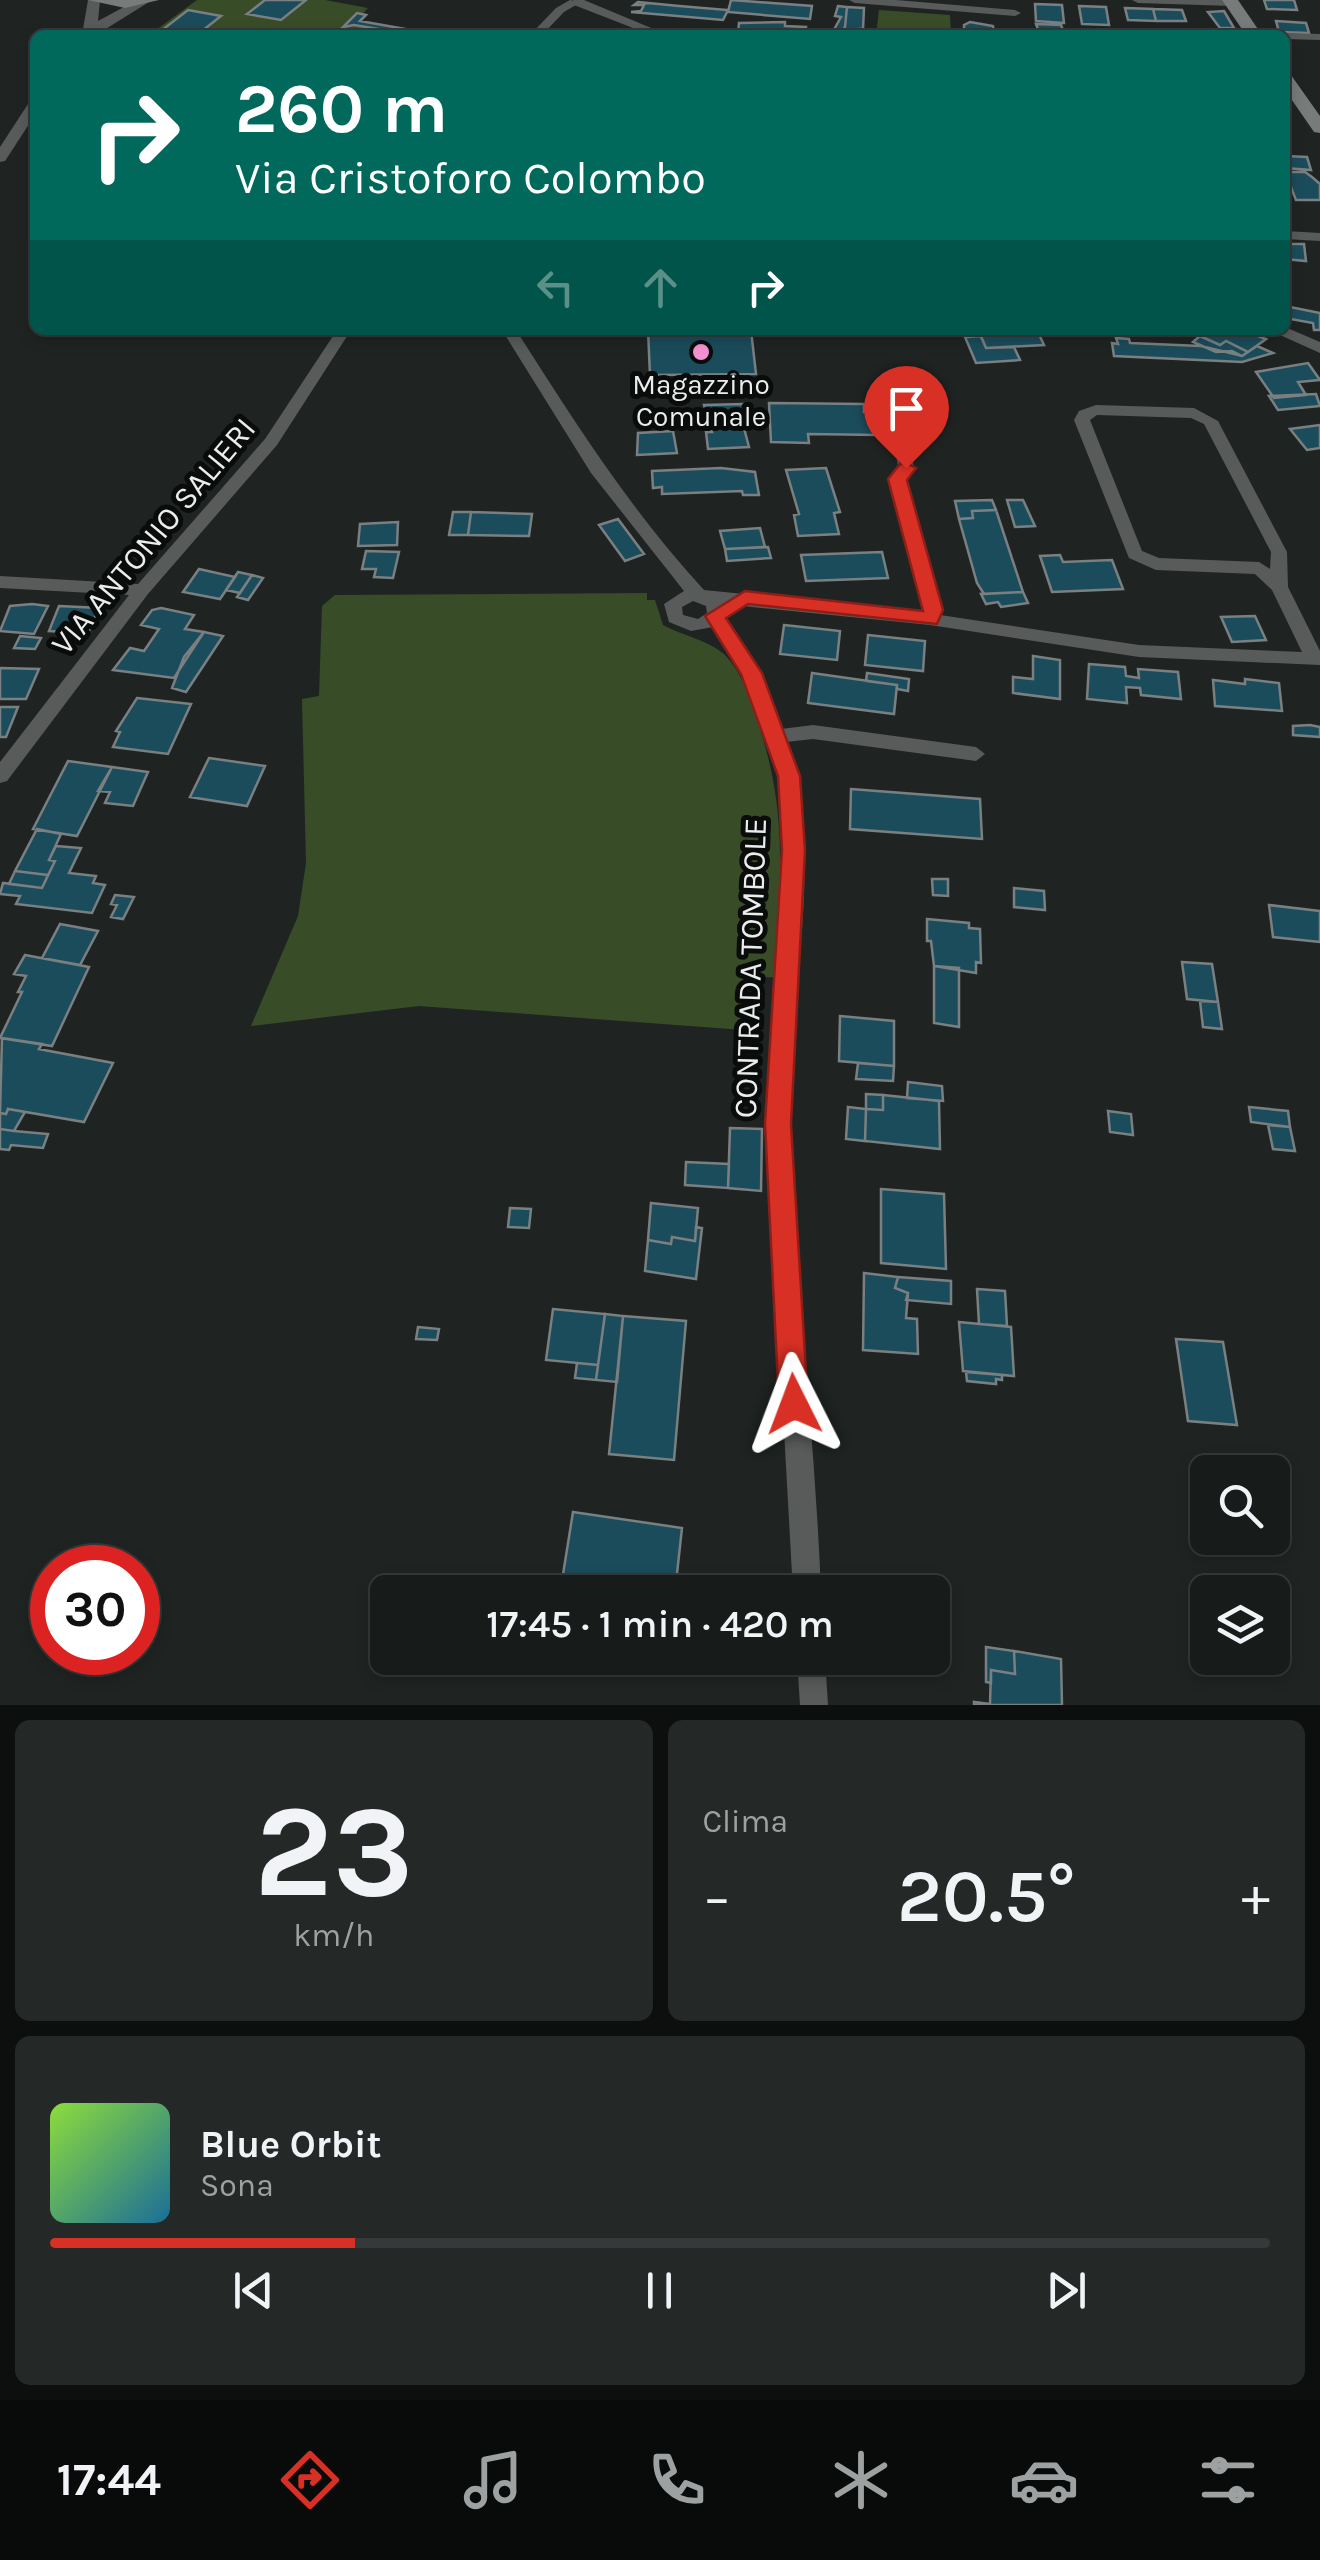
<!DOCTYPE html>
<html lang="it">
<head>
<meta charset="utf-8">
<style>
  :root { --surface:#171b1a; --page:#242827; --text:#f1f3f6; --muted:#9ea1a2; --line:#363939; --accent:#d93025 }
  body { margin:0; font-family:Karla,sans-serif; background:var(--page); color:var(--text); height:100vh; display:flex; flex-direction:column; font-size:38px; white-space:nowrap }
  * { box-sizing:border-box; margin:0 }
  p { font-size:32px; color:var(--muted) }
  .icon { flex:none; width:55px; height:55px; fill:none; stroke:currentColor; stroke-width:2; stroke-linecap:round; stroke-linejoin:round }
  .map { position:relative; height:1705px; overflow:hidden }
  .drawer { display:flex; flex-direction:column; gap:15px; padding:15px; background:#0d0f0e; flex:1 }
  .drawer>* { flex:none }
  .guide { position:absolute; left:30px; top:30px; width:1260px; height:305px; border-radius:15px; box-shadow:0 5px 15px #0003,0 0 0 2px var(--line); background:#00695c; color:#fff; overflow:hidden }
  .buttons { position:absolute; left:1190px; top:1455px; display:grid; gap:20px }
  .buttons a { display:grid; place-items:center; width:100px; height:100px; border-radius:15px; background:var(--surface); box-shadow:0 5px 15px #0003,0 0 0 2px var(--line); font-size:50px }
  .speed { position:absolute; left:30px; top:1545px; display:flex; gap:20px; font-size:50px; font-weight:700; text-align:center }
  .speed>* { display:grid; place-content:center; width:130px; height:130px; border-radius:50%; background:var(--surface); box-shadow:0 5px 15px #0003,0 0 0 2px var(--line); line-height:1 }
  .speed .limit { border:15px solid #d22; background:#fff; color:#111 }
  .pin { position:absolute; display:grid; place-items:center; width:85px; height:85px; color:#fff; margin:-102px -42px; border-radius:50% 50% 50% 0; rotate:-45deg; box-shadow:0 0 10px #0007 }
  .pin .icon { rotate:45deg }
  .me { position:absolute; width:110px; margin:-55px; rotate:357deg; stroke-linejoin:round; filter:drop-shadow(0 0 8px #0008) }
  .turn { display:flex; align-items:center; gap:35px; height:210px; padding:0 40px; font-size:45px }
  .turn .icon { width:130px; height:130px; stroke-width:2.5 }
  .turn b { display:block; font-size:70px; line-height:85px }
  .lanes { display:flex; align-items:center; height:95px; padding:0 40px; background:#0003; justify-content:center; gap:50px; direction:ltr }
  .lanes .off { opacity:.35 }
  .big { font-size:75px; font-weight:600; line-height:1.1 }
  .drawer .widget { flex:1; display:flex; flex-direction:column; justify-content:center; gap:15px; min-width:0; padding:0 35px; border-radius:15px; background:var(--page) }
  .drawer .dial { align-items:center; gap:0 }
  .dial b { font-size:130px; line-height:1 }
  .song { display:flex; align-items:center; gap:30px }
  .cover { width:120px; height:120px; border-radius:15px; background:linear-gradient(135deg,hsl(90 70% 55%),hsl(200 70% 35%)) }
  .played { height:10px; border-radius:5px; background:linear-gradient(90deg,var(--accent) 25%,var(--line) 25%) }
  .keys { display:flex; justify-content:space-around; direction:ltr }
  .heat { display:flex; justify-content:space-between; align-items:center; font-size:55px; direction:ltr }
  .drawer .tiles { flex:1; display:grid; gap:15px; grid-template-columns:1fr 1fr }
  .widget:last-child { grid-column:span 2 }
  .trip { position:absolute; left:370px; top:1575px; width:580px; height:100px; border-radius:15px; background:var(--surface); box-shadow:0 5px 15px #0003,0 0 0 2px var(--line); font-weight:600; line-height:100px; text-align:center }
  .tab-bar { display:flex; height:160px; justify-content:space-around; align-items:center; background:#090b0a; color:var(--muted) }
  .tab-bar .icon { width:70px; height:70px }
  .tab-bar .selected { color:var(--accent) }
  .tab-bar b { font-size:45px; color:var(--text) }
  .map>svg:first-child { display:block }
</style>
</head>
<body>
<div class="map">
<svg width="1320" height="1705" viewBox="0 0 1320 1705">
  <rect width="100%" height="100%" fill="#1f2423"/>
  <path fill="#384d27" d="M197 0H325L368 8 356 21 438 35H149Z
    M879 10 950 15 951 35H876Z
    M647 593V600H655L663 625C683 636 708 640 725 655 741 671 749 696 756 717 790 815 779 877 776 977L748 978 744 1030 419 1006 251 1026 298 916 306 863 302 699 319 696 322 606 335 595Z"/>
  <path fill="#1b4c5b" stroke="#7a7f81" stroke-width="2.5" d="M265 0H306L281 20 247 14Z
    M731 0 812 6 810 19 728 12Z
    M1264 0H1294L1297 10 1267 9Z
    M638 2 679 6 728 10 723 20 631 12 641 11 644 5H634Z
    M1035 4 1062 5 1064 23 1036 21Z
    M838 6 847 7 845 27 840 35H831L841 17 835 16Z
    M1079 6 1106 7 1109 25 1082 24Z
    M847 7 864 8 863 29H859L858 35H840L845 27Z
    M1125 8 1153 9 1156 21 1128 20Z
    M1153 9 1182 10 1186 21H1156Z
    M188 10 221 16 197 35 157 34Z
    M1224 11 1234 28H1220L1208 12Z
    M357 13 366 15 360 21 405 29 403 33 354 25 343 27Z
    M1276 21 1306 23 1309 33 1279 32Z
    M785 22V26L806 27V35L738 33 739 23Z
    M970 22 993 26 994 35H964V25Z
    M1036 24 1061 25 1065 35H1040Z
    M1285 156 1307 157 1311 170 1285 168Z
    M1285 172H1305L1312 177 1320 184V200H1296Z
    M1285 244H1304L1306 261 1285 259Z
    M1285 306 1320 313V330H1314L1313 323 1285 318Z
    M648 330H751L756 374 650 375Z
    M978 330H1037L1044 345 986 348Z
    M1209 330H1242L1266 339 1248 352 1226 341 1220 345 1200 336Z
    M981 336 986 348 1014 347 1020 360 976 363 965 337Z
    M1200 336 1220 345 1226 341 1248 352 1242 356 1232 351 1216 352 1193 342Z
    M1116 338 1129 339 1130 343 1201 346 1242 356 1257 346 1273 353 1242 362 1114 356 1112 343 1118 344Z
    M1308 363 1320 380 1298 382 1306 395 1274 398 1256 372Z
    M1316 394 1320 406 1278 410 1269 396Z
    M769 403 864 404V412H875L878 435 808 434 809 443 771 442Z
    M743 404 745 413H740L749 447 708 449 706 432H712L704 405Z
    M1320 425V448L1307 450 1290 429Z
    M673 431 677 453 637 455 638 433Z
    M721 468 755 472 759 495H743L742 491 662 494V487L653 488 652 471Z
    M826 468 840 512 834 513 839 534 798 536 794 515 799 514 786 470Z
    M992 500 996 510 972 511 973 518 959 519 955 501Z
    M1007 500H1023L1035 526 1015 527Z
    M996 510 1023 592 984 594 977 583 959 519 973 518 972 511Z
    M453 512H471L468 535H449Z
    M471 512 532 514 529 536 468 535Z
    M618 519 644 554 625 561 599 525Z
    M398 522 397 545 358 546 360 524Z
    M760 528 765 547 725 549 720 531Z
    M768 547 771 558 727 561 725 549Z
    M366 551 399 552 393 578 374 577 376 569H362Z
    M882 552 888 578 806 581 801 555Z
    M1060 555 1063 562 1112 560 1123 589 1052 592 1040 556Z
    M199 569 235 577 220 599 183 592Z
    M238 572 252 575 240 593 226 590Z
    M252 575 263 578 248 600 237 597Z
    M1023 592 1028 603 1001 607 998 602 986 604 981 594Z
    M32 604 48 606 34 634 0 631 10 606Z
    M59 606 99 608 88 633 49 631Z
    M161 608 194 615 185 629 204 632 174 678 113 670 130 648 144 651 159 629 141 625 152 610Z
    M1255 616 1266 640 1232 642 1221 617Z
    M784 625 840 631 837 660 780 654Z
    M204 632 223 636 186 692 172 688 184 657Z
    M868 635 925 641 923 671 865 665Z
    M20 636 41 638 35 649 14 648Z
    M1033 656 1060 660V699L1013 693V677L1033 679Z
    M1089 664 1125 667 1126 676 1139 678 1138 669 1178 672 1181 699 1141 695 1140 688 1126 687 1127 703 1087 699Z
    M0 668 39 669 26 699H0Z
    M812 673 897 685 894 714 808 703Z
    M867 673 909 679 908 691 897 689V685L866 681Z
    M1245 679 1279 683 1282 711 1215 706 1213 680 1245 684Z
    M137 698 191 704 168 754 113 747 120 732 116 731Z
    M0 707H18L6 737H0Z
    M1310 725 1320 727V737L1293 735V726Z
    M209 758 265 766 247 806 190 797Z
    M68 761 112 767 77 836 33 829Z
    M112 767 148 772 133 806 105 803 110 792 98 791Z
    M851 789 980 799 982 839 850 829Z
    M37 829 61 834 49 860 55 861 48 875 15 871Z
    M56 846 81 848 69 873 96 876 93 883 105 885 92 913 16 904 20 896 0 894 3 883 42 888 55 861 49 860Z
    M15 871 48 875 42 888 9 884Z
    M932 879H948V896L933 895Z
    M1014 888 1044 891 1045 910 1014 907Z
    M115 895 134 897 123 919 111 917 117 905 111 904Z
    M1269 905 1320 911V942L1273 937Z
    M927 919 969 923V928L980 929 981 963 976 962V973L934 966 931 941H927Z
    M60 924 98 931 80 965 42 958Z
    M25 955 89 967 52 1046 0 1038 22 992H18L26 976 14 974Z
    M1182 962 1212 964 1218 1002 1187 999Z
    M934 966 959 968V1027L934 1023Z
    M1200 1001 1218 1002 1222 1029 1203 1027Z
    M840 1016 894 1021V1066L839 1061Z
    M2 1038 42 1044 39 1049 113 1063 84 1122 8 1109 6 1114 0 1113Z
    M858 1063 894 1066 893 1081 856 1079Z
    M908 1082 942 1086 943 1101 907 1098Z
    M866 1094 883 1095V1110L866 1109Z
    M883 1095 939 1101 940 1149 865 1141 866 1109 883 1110Z
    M848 1107 866 1109 865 1141 846 1139Z
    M1249 1107 1288 1111 1290 1127 1251 1122Z
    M8 1109 25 1112 14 1131 0 1129V1113L6 1114Z
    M1108 1111 1131 1114 1133 1135 1110 1132Z
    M1268 1125 1290 1127 1295 1151 1273 1149Z
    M730 1128 762 1129 761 1191 728 1188Z
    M0 1129 14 1131 48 1134 43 1148 11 1145 9 1150 0 1149Z
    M686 1162 729 1164 728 1188 685 1185Z
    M881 1189 944 1194 946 1269 881 1263Z
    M651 1203 698 1208 695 1241 672 1237 671 1244 648 1240Z
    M510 1208 531 1209 529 1228 508 1227Z
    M696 1227 702 1228 696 1279 645 1271 648 1240 671 1244 672 1237 695 1241Z
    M864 1273 898 1277 895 1288 908 1293 906 1318 917 1319 918 1354 863 1350Z
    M898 1277 951 1281V1304L906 1300 908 1293 895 1288Z
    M977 1289 1005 1291 1007 1326 979 1324Z
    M553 1309 605 1314 598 1365 546 1360Z
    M605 1314 623 1316 617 1382 596 1380Z
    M623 1316 686 1321 674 1460 609 1454Z
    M959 1322 1011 1327 1014 1376 963 1371Z
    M418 1327 439 1329 437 1340 416 1339Z
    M1176 1339 1223 1342 1237 1425 1188 1421Z
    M577 1363 598 1365 596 1380 575 1378Z
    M966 1372 1002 1375V1380L996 1379V1384L967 1381Z
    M573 1512 682 1528 675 1592H596L561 1587Z
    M986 1647 1014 1651 1015 1674 991 1670V1683L986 1682Z
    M1014 1651 1061 1659 1062 1705H974V1702L990 1704 991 1670 1015 1674Z"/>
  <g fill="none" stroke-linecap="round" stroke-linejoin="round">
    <path fill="#595b5a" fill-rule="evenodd" d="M570 0 581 2 564 12 542 35H530L556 8Z
      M849 0H896L1015 10 1021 13 1015 16 855 3Z
      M1132 0H1233L1238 3 1232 6 1138 3Z
      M1285 33 1320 34V40L1285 39V35H1280Z
      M1285 231 1320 233V241L1285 239Z
      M337 330H351L277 445 148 594 7 781 0 783V762L129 595 0 588V576L138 584 265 439Z
      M502 330H516C574 421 631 511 704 590L924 612 889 479 898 467 887 403 895 398 903 403 914 468 905 480 940 615 1139 645 1302 652 1272 590 1255 574 1156 570 1129 558 1074 420 1079 411 1096 405 1194 408 1218 421 1287 552 1288 587 1320 651V665L1139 657 930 625 723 604 724 616 760 673 781 729 813 725 976 747 985 754 976 761 813 739 786 742C828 854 785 1008 790 1128 796 1283 815 1438 821 1592H793L767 1124 784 850 779 776 742 674 713 627 691 631 669 622 664 604 684 591 591 473ZM1097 415 1191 418 1204 424 1271 552 1270 569 1259 562 1159 558 1142 551 1090 420ZM693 601 706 606 707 613 698 619 683 615 682 607Z
      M797 1658H825L828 1705H800Z"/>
    <path fill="#595b5a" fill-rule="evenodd" d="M88 0H100L98 21 137 0 149 2 96 35H82Z
      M573 0H584L668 35H651L574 5Z
      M35 100V115L5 161 0 162V147L30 101Z
      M1285 327 1320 342V353L1269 330Z"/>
    <path fill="#777b79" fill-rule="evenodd" d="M88 0H159L125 8Z
      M1222 0H1238L1262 35H1246Z
      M1285 73 1291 75 1320 116V133L1314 132 1285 90Z"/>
  </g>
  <path fill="#d93025" stroke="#8d1f18" stroke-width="2.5" d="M906 463 916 468 907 480 943 610 937 624 748 604 726 618 762 673 800 776 805 850 791 1124 808 1404 804 1414 794 1419 783 1414 779 1404 765 1124 782 850 778 776 741 674 705 616 745 591 923 611 888 479 900 464Z"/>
  <circle fill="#f591d1" stroke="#0a0c0c" stroke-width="4" cx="701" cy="352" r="10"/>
  <g text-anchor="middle" stroke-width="10" stroke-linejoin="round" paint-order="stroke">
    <g font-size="28" fill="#eaedec" stroke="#0a0c0c">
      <text x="701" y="394">Magazzino<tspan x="701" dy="32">Comunale</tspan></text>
    </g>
    <g font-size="32" fill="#eaedec" stroke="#0a0c0c">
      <text transform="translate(153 536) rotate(-50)" y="11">VIA ANTONIO SALIERI</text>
      <text transform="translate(750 968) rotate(-88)" y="11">CONTRADA TOMBOLE</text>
    </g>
  </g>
</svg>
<div class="buttons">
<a><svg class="icon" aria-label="search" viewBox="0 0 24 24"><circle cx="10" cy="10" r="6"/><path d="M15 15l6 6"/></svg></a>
<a><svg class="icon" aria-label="layers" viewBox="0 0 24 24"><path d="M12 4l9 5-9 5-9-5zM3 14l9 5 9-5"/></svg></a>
</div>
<div class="speed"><div class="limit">30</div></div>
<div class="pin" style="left:906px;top:468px;background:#d93025"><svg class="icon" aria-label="arrive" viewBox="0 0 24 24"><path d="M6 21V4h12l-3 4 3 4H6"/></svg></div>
<svg class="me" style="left:794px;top:1404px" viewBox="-20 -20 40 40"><path d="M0-17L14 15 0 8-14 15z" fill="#d93025" stroke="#fff" stroke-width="4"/></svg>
<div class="trip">17:45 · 1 min · 420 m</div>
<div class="guide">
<div class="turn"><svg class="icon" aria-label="right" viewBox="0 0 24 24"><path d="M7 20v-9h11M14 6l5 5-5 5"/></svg><div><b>260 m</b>Via Cristoforo Colombo</div></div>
<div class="lanes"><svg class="icon off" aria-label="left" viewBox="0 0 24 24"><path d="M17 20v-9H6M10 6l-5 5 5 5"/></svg><svg class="icon off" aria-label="ahead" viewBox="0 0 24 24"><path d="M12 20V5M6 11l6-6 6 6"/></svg><svg class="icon" aria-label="right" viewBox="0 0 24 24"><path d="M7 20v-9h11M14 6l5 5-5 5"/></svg></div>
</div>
</div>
<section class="drawer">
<div class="tiles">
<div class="widget dial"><b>23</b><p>km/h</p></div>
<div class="widget"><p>Clima</p>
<div class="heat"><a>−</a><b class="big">20.5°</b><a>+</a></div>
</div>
<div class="widget">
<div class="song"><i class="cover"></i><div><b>Blue Orbit</b><p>Sona</p></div></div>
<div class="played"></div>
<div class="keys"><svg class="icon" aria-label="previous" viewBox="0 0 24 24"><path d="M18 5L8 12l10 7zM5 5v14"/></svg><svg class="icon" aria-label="pause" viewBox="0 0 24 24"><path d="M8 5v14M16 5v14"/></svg><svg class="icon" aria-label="next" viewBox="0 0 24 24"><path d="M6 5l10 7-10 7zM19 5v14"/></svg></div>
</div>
</div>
</section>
<nav class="tab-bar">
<b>17:44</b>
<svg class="icon selected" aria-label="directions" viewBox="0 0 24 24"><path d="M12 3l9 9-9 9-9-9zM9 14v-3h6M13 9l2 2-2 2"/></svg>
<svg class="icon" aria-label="music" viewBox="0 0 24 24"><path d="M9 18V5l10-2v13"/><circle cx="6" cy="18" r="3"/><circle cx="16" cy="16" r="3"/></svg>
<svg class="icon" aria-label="phone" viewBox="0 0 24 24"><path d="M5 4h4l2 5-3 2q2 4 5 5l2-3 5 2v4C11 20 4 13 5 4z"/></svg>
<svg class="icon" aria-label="climate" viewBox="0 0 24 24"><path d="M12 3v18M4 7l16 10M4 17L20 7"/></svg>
<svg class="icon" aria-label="car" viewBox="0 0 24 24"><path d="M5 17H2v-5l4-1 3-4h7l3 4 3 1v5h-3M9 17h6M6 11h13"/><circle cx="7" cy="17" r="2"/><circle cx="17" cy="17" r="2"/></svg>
<svg class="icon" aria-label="filters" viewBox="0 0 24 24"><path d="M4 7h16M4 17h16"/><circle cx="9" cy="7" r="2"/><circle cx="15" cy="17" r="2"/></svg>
</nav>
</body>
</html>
